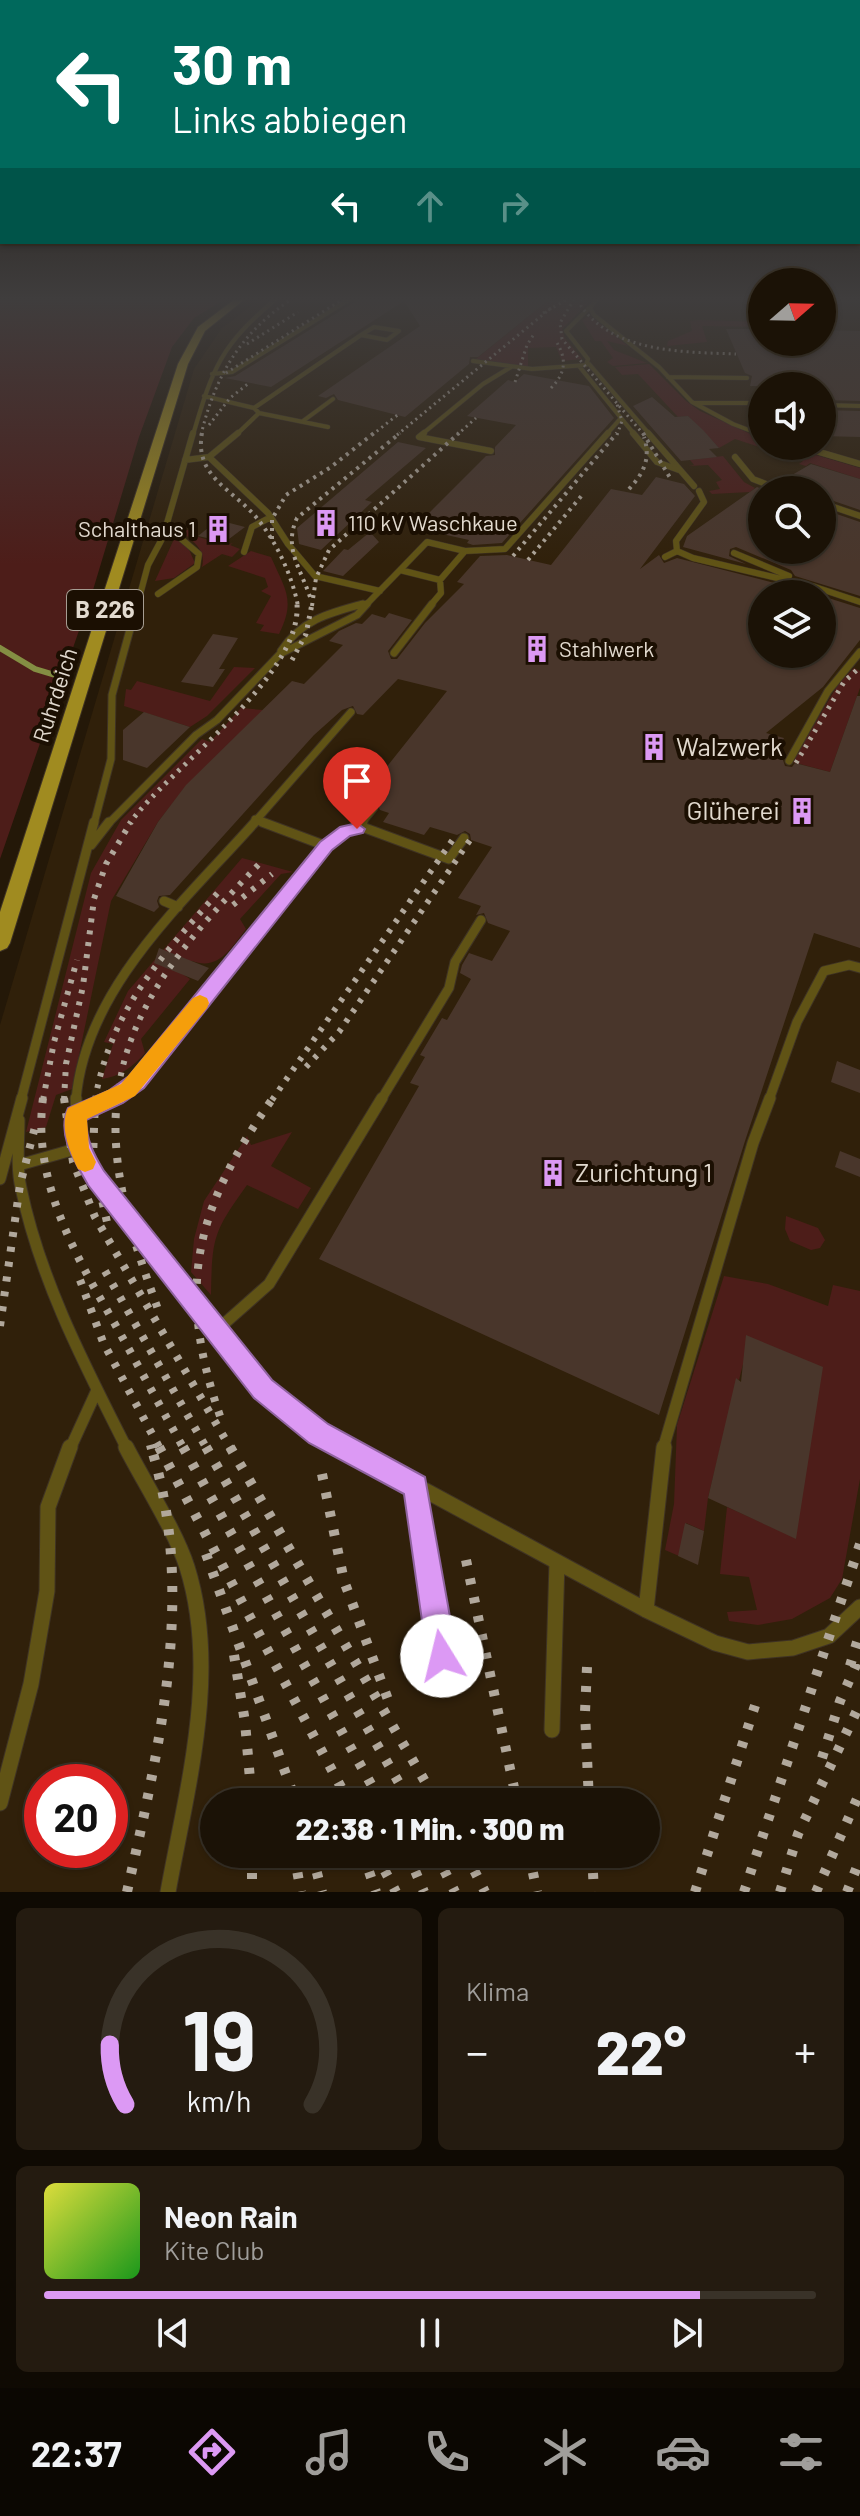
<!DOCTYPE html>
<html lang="de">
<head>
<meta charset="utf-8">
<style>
  :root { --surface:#1b1206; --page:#241b10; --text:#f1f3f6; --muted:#a09e9b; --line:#393228; --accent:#dc99f4 }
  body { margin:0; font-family:Barlow,sans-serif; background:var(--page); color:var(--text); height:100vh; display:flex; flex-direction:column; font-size:30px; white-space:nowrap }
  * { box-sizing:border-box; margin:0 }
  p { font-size:26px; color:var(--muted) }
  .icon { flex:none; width:44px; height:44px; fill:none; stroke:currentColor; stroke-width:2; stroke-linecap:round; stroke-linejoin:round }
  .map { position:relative; height:1892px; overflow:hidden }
  .side { display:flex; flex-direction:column; gap:16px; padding:16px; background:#0f0a03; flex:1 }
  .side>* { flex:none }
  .hud { position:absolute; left:0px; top:0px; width:860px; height:244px; box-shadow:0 2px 6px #0004,0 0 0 2px var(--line); background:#00695c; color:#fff; overflow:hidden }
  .needle { width:52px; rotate:70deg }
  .buttons { position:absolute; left:748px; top:268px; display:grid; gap:16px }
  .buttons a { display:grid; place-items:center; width:88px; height:88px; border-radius:50%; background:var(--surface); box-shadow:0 2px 6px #0004,0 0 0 2px var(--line); font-size:40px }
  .speed { position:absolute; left:24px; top:1764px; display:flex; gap:16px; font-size:40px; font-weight:700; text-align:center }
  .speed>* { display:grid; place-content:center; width:104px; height:104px; border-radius:50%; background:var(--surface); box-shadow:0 2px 6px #0004,0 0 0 2px var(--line); line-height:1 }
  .speed .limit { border:12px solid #d22; background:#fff; color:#111 }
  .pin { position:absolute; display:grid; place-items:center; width:68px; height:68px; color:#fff; margin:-82px -34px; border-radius:50% 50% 50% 0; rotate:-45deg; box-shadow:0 0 8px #0007 }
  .pin .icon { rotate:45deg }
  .me { position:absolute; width:88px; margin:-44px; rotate:351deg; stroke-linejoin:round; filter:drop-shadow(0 0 6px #0008) }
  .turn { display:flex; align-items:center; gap:28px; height:168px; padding:0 40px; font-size:36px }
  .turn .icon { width:104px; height:104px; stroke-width:2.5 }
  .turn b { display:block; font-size:56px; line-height:68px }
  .lanes { display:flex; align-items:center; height:76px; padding:0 40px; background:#0003; justify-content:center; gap:40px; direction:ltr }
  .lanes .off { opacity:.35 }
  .big { font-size:60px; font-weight:800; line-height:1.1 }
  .side .card { flex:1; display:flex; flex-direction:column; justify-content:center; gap:12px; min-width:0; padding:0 28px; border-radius:12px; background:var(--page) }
  .side .dial { align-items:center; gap:0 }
  .dial svg { height:208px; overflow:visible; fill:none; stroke:var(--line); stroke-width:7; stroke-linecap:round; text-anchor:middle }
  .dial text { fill:var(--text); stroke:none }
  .song { display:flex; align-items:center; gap:24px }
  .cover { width:96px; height:96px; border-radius:12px; background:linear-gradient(135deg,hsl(60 70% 55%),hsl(120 70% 35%)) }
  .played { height:8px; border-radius:4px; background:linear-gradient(90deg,var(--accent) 85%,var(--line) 85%) }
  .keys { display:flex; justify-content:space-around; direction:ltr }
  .heat { display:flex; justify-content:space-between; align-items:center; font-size:44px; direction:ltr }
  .side .tiles { flex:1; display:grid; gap:16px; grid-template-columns:1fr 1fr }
  .card:last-child { grid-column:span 2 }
  .trip { position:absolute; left:200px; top:1788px; width:460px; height:80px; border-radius:40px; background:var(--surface); box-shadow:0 2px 6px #0004,0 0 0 2px var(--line); font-weight:800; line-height:80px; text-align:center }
  .tab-bar { display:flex; height:128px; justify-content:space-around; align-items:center; background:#0b0702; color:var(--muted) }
  .tab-bar .icon { width:56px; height:56px }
  .tab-bar .on { color:var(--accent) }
  .tab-bar b { font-size:36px; color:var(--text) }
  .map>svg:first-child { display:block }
</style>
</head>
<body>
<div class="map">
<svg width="860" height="1892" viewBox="0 0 860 1892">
  <rect width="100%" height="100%" fill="#241808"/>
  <path fill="#30200a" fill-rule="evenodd" d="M260 299H762V342H822V299H860V1892H0V1025L194 369 222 328ZM762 386H822V446H762ZM762 490H822V550H762ZM762 594H822V654H762ZM42 1782H110V1850H42ZM214 1802H646V1854H214Z"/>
  <path fill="#4d1d19" d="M0 299H225L194 318 172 347 139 437 93 590 0 859Z
    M550 299H592L562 329 565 338 582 359 562 361 556 347 528 348V367L476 359Z
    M590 316 628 346 607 341 614 350 647 363 613 366 607 362 613 358 601 341H595L582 320Z
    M698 320 762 322V327L702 326 707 342 667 346 668 341 692 331 690 321Z
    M649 364 686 401 700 411 762 439V446H785L860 468V479L810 463 806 466 799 464 803 461 735 439 719 448 688 416 678 417 638 374 622 375 615 367Z
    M723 456 744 482 755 488 750 492 712 494 709 491 720 489 716 482 722 480 708 465 688 466 694 465 690 460Z
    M176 527 195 532V536L226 545 233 543 230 545 240 549 232 557 222 554 202 567C207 547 189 539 176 527Z
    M177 538 187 545 195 563 174 578 155 581 174 539Z
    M251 551 271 557C285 589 296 600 279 634L260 631 264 625 256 623 271 596 261 591 268 587 265 578 228 566Z
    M234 667 255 668 207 716 190 727 124 706 126 689 131 690 137 681 210 701Z
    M854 668 860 671V688L830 772 792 762 839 683Z
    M241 708 263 710 186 786 158 822 111 901 72 1089 56 1095 46 1127 26 1132 91 873 121 820 202 739 210 742Z
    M242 858 293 872 281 874 240 919 246 929C231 948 219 971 192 961L181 973 190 979 141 1039 145 1053C134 1066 119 1077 102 1079L113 1044 104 1042 128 991Z
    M292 1132 271 1166 311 1188 298 1209 247 1185C213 1232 212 1238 211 1295L191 1272 194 1239 204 1201 247 1136 251 1145Z
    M786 1216 818 1228 825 1240 820 1248 811 1250 790 1241 785 1229Z
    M724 1276 768 1284 828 1306 833 1285 860 1291V1479L842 1579 830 1598 792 1619 758 1625 729 1621 727 1612 757 1610 749 1577 720 1574 727 1507 796 1538 743 1364 739 1380 737 1379 708 1498 704 1531 686 1523 679 1556 665 1550 674 1504 677 1425Z"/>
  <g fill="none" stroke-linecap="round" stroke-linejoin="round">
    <path stroke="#848e43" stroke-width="6" d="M0 648 35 669 55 675"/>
  </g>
  <path fill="#49362b" d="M355 299H550L478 357H470L469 364 405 417 338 400 334 394 326 398 318 396 420 326 404 301 271 387 225 378 235 376 353 303Z
    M726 329H762V342H822V330L860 331V401L822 400V386H750L752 376 745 373Z
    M524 374 589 386 614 418 502 543 473 545 467 543 469 540 433 532 437 528 419 523 486 456 495 455V447L516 425 467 416 508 380 515 382Z
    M652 397 675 417 688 416 703 430 719 448 709 449 717 457 681 461 633 406Z
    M822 410 860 411V437L822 436Z
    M398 442 426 448 365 500 372 502 321 550 299 544 297 528Z
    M811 464 860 479V510L822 497V490H805L780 482Z
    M656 477 684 484 695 496 640 569 659 555 664 563 677 558 817 594H762V654H822V596L860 608V640L823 687 766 733 784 738 775 758 783 760 785 766 792 767 795 763 830 772 857 696H860V948L814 933 745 1141 659 1415 319 1259 419 1086 410 1083 425 1057 420 1055 442 1018 447 1020 471 979 460 973 462 965 469 953 492 961 510 931 488 923 484 913 476 915 481 906 458 898 492 847 471 840 470 834 465 831 457 835 430 827 424 835 383 822 389 813 380 810 377 803 367 806 358 803 447 691 398 679 363 715 357 714 353 706 342 710 314 735 170 895 159 896 157 901 159 907 154 912 116 896 158 822 186 785 292 681 304 684 343 645 329 641 339 631 356 623 362 624 372 614 385 618 389 613 412 620 388 651 391 659H397L425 623 464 584 457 582 480 556 507 555 551 565 611 489 642 495Z
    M757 487 762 489V550H822V509L860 522V596L795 576 791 570 736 547 730 549 729 556 746 564 683 547 687 536Z
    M218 520 245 527 225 542 198 536Z
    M370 532 379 542 343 576 323 571 344 549 348 550Z
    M213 634 238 638 219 669H225L213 687 181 682Z
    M144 712 190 727 147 768 123 760V730Z
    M159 948 209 968 198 981 154 963Z
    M837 1061 860 1070V1093L831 1082Z
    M840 1151 860 1159V1177L835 1167Z
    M746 1335 823 1367 796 1539 708 1498 736 1378 741 1382Z
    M685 1523 704 1531 698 1565 678 1556Z"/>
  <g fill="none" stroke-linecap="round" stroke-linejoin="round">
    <g stroke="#3f3324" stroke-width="5">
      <path id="lane-far5" d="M597 299 590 308 594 315 659 367 692 402 733 424 762 435
        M374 327 399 331 387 340 361 335Z
        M473 361 532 369 586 365 588 359 566 331 592 305
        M589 364 650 435
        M579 366 621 418 606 435
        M212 374 232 372 350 299
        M668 377 747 378
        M204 396 254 408 259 413 236 435
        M694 403H762
        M822 405 860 406
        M254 408 361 335
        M259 413 328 427
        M621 418 635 435
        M303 421 333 399
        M193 435C213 367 221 345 276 299
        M421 435 483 384 511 367"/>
    </g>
    <g stroke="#3f3324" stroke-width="7">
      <path id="lane-far4" d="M424 433 419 437 491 451
        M633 433 657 462 679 470
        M648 433 694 486
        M757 433 762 435
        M799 446 860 464
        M209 457 238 433
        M735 457 753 479 781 490
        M185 460 209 457 268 513 288 544 315 576 380 591
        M699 491 704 502 676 541 677 551 693 558 815 587 860 602
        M822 503 860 516
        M427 542 465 551 440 580 400 570Z
        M465 551 505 549 608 433
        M244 552 252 527 271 517
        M734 553 789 576
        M665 557 677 551
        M158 594 197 567 199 554 166 526
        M137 606 148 565 163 537 193 433
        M355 606 365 604
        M365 606 400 570
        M430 606 441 593 440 580"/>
    </g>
    <g stroke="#3f3324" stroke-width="9">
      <path id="lane-far3" d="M281 651C301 620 329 613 363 604
        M394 653 432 604
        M789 761 828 691 860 652
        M255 819 268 824
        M94 824 111 759 112 695 137 604
        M108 824 196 735 217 720 280 654 357 615 367 604
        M253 824 351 712
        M361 824 374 808"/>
    </g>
    <g stroke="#3f3324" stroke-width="11">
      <path id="lane-far2" d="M262 822 326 846
        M357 829 363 822
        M91 845 109 822
        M164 901 178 907
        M21 1100 94 822
        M76 1100C85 988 185 901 255 822
        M110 1100 137 1082 329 843 345 831 365 828 449 859 464 838
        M381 1100 449 988 455 962 481 920
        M769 1100 797 1022 824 971 849 965 860 968"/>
    </g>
    <g stroke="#3f3324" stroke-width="13">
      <path id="lane-far1" d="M76 1098 78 1140 86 1164 263 1389 319 1433 349 1449
        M76 1115 115 1098
        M19 1120C19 1142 16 1167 21 1188 40 1280 85 1366 127 1449
        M19 1165 79 1148
        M0 1179 22 1098
        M217 1330 269 1284 382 1098
        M70 1449 97 1390
        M663 1449 753 1143 770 1098"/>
    </g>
    <g stroke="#3f3324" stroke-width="17">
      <path id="lane" d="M126 1447C144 1482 176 1532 187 1567 220 1672 187 1787 168 1892
        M345 1447 646 1610 715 1643 748 1652 793 1648 829 1636 860 1607
        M416 1486 442 1656
        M646 1610 664 1447
        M552 1730 557 1562
        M0 1803 31 1684 47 1591 48 1507 70 1447"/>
    </g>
    <g stroke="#3f3324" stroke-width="2">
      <path id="primary" d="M235 299H245L205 331 188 364 10 943 7 948 0 951V912L178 364 198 327Z"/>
    </g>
    <use href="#lane-far5" stroke="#605315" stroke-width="4"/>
    <use href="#lane-far4" stroke="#605315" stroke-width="6"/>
    <use href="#lane-far3" stroke="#605315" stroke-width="7"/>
    <use href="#lane-far2" stroke="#605315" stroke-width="9"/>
    <use href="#lane-far1" stroke="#605315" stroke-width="11"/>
    <use href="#lane" stroke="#605315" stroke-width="15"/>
    <use href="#primary" fill="#a08b20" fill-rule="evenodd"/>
    <path stroke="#b1a89c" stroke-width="3" stroke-dasharray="2 4" stroke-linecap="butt" d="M574 299 560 323 562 339 644 435
      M582 299 581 306C614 353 684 352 736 354
      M543 313 568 299
      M247 344 298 312
      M226 373 343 299
      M515 382 527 345 534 334
      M551 388C566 373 567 359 556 341
      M209 425 230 398 249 383
      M201 435C215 376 241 332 292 299
      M372 435 400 413
      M397 435 551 308
      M457 435 476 418
      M617 435 622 421 617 404"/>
    <path stroke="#b1a89c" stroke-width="4" stroke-dasharray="3 5" stroke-linecap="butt" d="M202 433C194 476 232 489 256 517 276 541 292 575 298 606
      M643 433 672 481
      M629 489C644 473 651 458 644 437
      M272 539V519L286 495 331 467 374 433
      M513 556 617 433
      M528 560 583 494
      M310 597C301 569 283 548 297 518L400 433
      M312 606 316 578 329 550 459 433"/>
    <path stroke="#b1a89c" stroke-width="5" stroke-dasharray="3 6" stroke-linecap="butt" d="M292 660 306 634 312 604
      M796 763 844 682 860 667
      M129 824C170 767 302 677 297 604"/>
    <path stroke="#b1a89c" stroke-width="6" stroke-dasharray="4 8" stroke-linecap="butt" d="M233 905 272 874
      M306 1067 339 1032 470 840
      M43 1100 54 1042 77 960
      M64 1100 66 1064 83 986 94 899 106 864 131 822
      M95 1100C111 1008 163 955 222 888
      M117 1100C127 1002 195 931 260 863
      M272 1100 456 835"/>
    <path stroke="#b1a89c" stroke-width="8" stroke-dasharray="5 10" stroke-linecap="butt" d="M43 1098C32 1182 76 1256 116 1326 139 1367 161 1408 184 1449
      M64 1098 73 1162 95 1217 231 1449
      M95 1098 93 1160 107 1222
      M117 1098C109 1172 134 1243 159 1312
      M105 1271 207 1449
      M80 1280 103 1342 160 1449
      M0 1326 20 1185 35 1127
      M220 1416C175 1286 196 1207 273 1098
      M150 1445 151 1449"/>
    <path stroke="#b1a89c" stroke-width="10" stroke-dasharray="6 13" stroke-linecap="butt" d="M159 1447 349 1802
      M183 1447 381 1802
      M206 1447 410 1802
      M230 1447 437 1802
      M322 1474 344 1581 390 1705
      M206 1554 296 1802
      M466 1560 517 1802
      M234 1655 245 1722 252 1802
      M850 1666 860 1632
      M587 1667 585 1712 589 1802
      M822 1758 840 1701 860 1656
      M252 1854V1892
      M294 1854 301 1892
      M312 1854 322 1892
      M363 1854 376 1892
      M376 1854 396 1892
      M408 1854 424 1892
      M436 1854 455 1892
      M466 1854 485 1892
      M529 1854 537 1892
      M592 1854 594 1892
      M127 1892C159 1748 197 1593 151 1447
      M695 1892 759 1693
      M744 1892 860 1544
      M780 1892 798 1834 860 1704
      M816 1892 860 1792
      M847 1892 860 1859"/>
  </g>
  <linearGradient id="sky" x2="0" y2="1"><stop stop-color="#140d04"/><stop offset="0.53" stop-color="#3f3d3d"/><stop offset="1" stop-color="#3f3d3d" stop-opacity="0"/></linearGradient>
  <rect width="860" height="564" fill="url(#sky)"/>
  <path fill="#dc99f4" stroke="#8f639f" stroke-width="2" d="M357 823 365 829 363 833 350 836 332 850 144 1088 123 1103 86 1120C87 1141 93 1153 104 1171L272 1380 328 1424 425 1477 457 1656 453 1667 442 1671 432 1667 427 1656 404 1494 309 1443 254 1398 88 1185C76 1163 56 1135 68 1108L108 1091 129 1076 320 842 340 827Z"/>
  <path fill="#f59e0b" d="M200 995 207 998 209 1003 207 1008 135 1096 87 1119 89 1148 96 1162 93 1169 85 1172 78 1169C70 1152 59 1127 68 1108L121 1084 193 998Z"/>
  <defs>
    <g id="building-bare" transform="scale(2.16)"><path d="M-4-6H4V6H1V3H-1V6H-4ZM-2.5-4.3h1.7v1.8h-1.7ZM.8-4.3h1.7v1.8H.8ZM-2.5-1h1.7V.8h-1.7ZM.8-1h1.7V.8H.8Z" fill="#dc99f4" stroke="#1b0f02" stroke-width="2.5" paint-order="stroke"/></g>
  </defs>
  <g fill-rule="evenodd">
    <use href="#building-bare" x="326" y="523"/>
    <use href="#building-bare" x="218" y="529"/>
    <use href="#building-bare" x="537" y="649"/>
    <use href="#building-bare" x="654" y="747"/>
    <use href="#building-bare" x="802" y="811"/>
    <use href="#building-bare" x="553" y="1173"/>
  </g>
  <g text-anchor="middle" stroke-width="8" stroke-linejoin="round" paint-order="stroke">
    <g font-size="22" fill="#e2dacf" stroke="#1b0f02" text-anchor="start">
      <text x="348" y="531">110 kV Waschkaue</text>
      <text x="196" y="537" text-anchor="end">Schalthaus 1</text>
      <text x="559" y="657">Stahlwerk</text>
    </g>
    <g font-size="22" fill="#e2dacf" stroke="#1b0f02">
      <text transform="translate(55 695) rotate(-72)" y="8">Ruhrdeich</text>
    </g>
    <rect fill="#1b0f02" stroke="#a69d92" stroke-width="2" x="67" y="590" width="76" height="40" rx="6"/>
    <g font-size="24" font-weight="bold" fill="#e2dacf">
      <text x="105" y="618">B 226</text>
    </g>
    <g font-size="26" fill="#e2dacf" stroke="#1b0f02" text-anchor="start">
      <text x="676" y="756">Walzwerk</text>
      <text x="780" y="820" text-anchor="end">Glüherei</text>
      <text x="575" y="1182">Zurichtung 1</text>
    </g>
  </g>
</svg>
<div class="buttons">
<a><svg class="needle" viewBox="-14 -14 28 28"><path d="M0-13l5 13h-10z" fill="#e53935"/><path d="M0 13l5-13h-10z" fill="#a09e9b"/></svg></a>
<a><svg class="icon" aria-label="sound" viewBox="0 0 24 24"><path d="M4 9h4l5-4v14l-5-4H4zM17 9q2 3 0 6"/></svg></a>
<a><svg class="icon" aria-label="search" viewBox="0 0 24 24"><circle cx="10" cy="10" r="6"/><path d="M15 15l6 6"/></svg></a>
<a><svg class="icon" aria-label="layers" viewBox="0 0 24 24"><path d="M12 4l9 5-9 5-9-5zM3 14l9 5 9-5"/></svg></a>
</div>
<div class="speed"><div class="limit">20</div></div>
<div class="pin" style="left:357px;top:829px;background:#d93025"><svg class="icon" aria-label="arrive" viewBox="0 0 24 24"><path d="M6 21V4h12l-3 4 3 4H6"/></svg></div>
<svg class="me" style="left:442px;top:1656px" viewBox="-20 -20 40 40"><circle r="19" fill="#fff"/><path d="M0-13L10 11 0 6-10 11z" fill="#dc99f4"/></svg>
<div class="trip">22:38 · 1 Min. · 300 m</div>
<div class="hud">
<div class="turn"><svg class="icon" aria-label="left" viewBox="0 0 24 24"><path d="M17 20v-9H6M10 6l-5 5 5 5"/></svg><div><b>30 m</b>Links abbiegen</div></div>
<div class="lanes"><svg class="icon" aria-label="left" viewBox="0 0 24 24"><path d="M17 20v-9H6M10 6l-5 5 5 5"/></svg><svg class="icon off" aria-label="ahead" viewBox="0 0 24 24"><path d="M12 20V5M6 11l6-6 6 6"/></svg><svg class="icon off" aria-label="right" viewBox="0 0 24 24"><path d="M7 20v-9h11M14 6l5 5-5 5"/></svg></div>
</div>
</div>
<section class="side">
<div class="tiles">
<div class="card dial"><svg viewBox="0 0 100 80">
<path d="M14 69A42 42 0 1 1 86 69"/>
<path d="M14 69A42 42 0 0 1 8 46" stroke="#dc99f4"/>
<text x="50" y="56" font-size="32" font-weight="700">19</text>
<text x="50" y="72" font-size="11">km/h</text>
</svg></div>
<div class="card"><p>Klima</p>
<div class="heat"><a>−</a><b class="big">22°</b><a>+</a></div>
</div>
<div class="card">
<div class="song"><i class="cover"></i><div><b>Neon Rain</b><p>Kite Club</p></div></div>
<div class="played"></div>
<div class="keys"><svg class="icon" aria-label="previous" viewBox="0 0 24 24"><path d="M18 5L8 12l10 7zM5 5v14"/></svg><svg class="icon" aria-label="pause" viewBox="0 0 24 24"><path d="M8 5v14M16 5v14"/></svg><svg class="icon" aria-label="next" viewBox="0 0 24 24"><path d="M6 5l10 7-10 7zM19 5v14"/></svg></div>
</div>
</div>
</section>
<nav class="tab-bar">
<b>22:37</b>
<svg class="icon on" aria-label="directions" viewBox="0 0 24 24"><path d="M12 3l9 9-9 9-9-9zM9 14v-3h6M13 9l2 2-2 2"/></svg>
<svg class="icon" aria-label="music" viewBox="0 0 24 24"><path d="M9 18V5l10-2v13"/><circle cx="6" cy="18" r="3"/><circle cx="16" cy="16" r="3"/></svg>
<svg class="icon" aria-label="phone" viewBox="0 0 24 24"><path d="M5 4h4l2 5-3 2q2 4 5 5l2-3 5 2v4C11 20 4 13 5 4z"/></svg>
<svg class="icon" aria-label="climate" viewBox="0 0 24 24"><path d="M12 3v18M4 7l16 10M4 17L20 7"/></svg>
<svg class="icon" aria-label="car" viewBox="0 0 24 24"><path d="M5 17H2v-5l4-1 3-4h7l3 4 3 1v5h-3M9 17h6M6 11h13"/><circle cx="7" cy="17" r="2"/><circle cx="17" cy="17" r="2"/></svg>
<svg class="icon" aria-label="filters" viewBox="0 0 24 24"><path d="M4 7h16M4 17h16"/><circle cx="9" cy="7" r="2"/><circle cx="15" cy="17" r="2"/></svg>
</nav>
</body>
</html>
